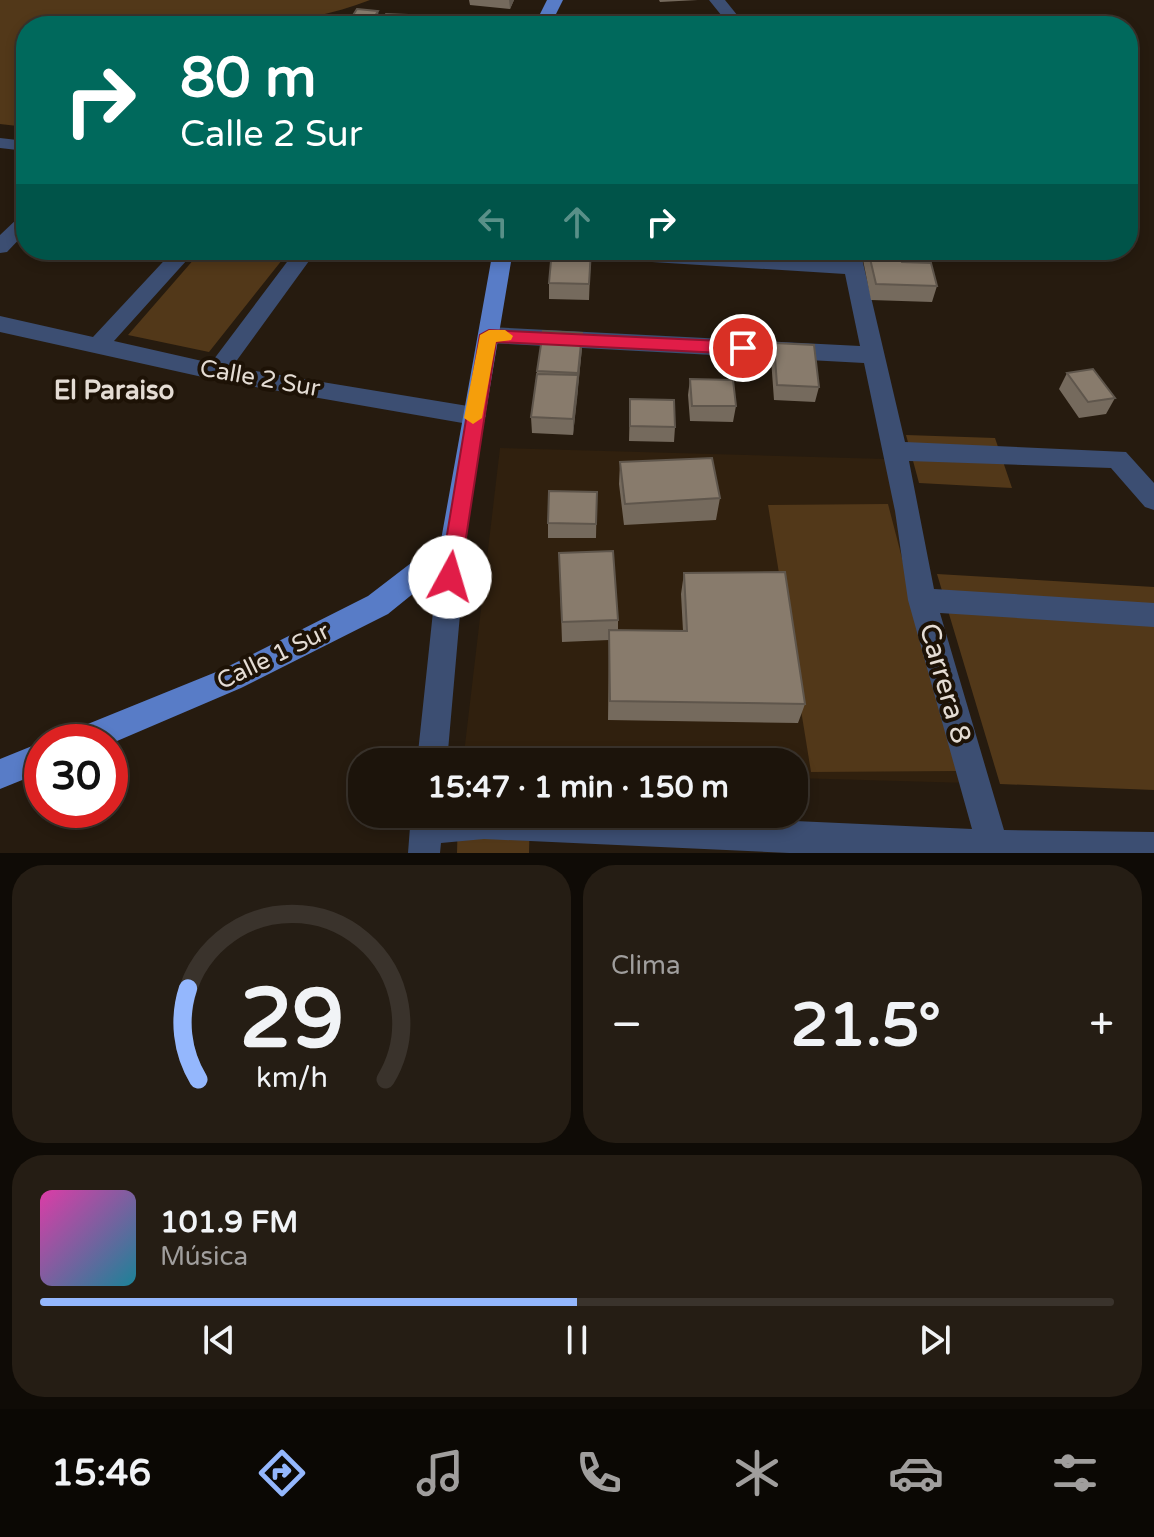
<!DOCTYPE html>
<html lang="es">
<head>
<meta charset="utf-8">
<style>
  :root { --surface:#1c140b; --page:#251d14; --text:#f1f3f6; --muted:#a09e9d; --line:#3a332c; --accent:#94b7fd }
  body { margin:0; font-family:"Varela Round",sans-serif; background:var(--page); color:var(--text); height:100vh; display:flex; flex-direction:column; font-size:30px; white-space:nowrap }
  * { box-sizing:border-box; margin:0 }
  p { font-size:26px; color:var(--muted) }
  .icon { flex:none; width:44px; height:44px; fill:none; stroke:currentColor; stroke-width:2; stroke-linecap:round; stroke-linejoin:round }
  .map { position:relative; height:853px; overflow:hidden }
  .details { display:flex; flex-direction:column; gap:12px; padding:12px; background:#0f0b06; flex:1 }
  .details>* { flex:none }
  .hud { position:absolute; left:16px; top:16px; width:1122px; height:244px; border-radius:32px; box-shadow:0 4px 12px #0003,0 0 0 2px var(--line); background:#00695c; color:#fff; overflow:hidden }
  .speed { position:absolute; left:24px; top:724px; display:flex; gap:16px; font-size:40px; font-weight:700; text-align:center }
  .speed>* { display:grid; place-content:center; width:104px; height:104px; border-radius:50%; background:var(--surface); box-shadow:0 4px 12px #0003,0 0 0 2px var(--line); line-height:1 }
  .speed .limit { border:12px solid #d22; background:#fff; color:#111 }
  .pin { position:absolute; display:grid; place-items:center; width:68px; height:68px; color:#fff; margin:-34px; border:4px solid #fff; border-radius:50%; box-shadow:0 2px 8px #0007 }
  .me { position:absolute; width:88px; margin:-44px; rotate:6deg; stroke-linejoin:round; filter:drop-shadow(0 0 6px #0008) }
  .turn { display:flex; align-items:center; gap:28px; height:168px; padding:0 32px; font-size:36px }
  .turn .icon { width:104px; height:104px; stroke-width:2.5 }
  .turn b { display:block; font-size:56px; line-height:68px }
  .lanes { display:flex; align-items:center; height:76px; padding:0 32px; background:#0003; justify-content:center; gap:40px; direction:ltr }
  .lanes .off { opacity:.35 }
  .big { font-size:60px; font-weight:700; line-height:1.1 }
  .details .tile { flex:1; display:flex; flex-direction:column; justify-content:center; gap:12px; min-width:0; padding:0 28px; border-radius:32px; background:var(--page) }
  .details .dial { align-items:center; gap:0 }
  .dial svg { height:208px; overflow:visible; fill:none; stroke:var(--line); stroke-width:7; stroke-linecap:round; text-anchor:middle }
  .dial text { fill:var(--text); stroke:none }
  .song { display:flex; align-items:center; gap:24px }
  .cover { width:96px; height:96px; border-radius:12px; background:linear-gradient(135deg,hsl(320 70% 55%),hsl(190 70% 35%)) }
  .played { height:8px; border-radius:4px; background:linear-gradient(90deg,var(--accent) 50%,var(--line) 50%) }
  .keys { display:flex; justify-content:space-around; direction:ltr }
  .heat { display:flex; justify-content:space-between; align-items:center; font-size:44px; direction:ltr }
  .details .tiles { flex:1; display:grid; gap:12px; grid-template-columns:1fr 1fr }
  .tile:last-child { grid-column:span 2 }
  .trip { position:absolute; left:348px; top:748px; width:460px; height:80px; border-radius:32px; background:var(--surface); box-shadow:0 4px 12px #0003,0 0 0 2px var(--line); font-weight:700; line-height:80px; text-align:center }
  .tabs { display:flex; height:128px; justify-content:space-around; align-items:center; background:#0b0804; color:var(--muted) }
  .tabs .icon { width:56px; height:56px }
  .tabs .current { color:var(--accent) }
  .tabs b { font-size:36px; color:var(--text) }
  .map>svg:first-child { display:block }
</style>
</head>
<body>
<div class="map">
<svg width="1154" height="853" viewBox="0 0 1154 853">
  <rect width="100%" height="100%" fill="#261b0f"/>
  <path fill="#30200e" d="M500 448 885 459 969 783 794 778V762H463Z"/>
  <path fill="#523819" d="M0 0H370C265 41 137 26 26 26V127L0 124Z
    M202 250H290L209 352 128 335Z
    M906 435 995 438 1012 488 919 483Z
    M888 504 957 771 811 772 768 505Z
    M937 574 1154 587V790L1000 784Z
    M458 814H530L529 853H457Z"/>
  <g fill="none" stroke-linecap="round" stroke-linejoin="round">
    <path fill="#3c4e72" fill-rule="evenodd" d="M709 0H725L746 26H730Z
      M0 138 26 141V151L0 148Z
      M26 215V232L7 252 0 253V235L19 217Z
      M174 250H196L114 341 211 363 296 250H317L232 367 474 407 482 410 486 416 482 422 474 425 216 380 0 332V316L93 337Z
      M562 250H675L842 261 840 250H860L905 442 1126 452 1154 483V510L1145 507 1111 468 909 461 934 589 1154 603V627L940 613 1004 830 1154 832V853H789L484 839 441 843 440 853H408L411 814H642L972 829 908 600 895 511 864 363 489 343 478 335 489 327 860 346 845 274 572 257Z
      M453 535 462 538 466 546 447 762H417L440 546 444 538Z"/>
    <path fill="#587cc7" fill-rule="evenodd" d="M547 0H563L550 26H534Z
      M493 250H513L462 554 388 614 241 688 110 744 64 742 68 732 221 670 368 596 441 540Z
      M42 742V772L0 789V759Z"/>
  </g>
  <path fill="#756a5d" d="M469 0H514L510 9 470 5Z
    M659 0H698L660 2Z
    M591 250 589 300 549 299V283Z
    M861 250H899L902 262 937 286 932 302 871 300Z
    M774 343 819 387 815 402 774 400 771 359Z
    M582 348 573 435 532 433 531 417 537 371Z
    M1067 373 1115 398 1106 414 1079 418 1059 389Z
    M690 379 736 406 733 422 690 421 688 395Z
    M630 399 675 427 674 442 629 441Z
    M620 462 720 498 716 520 624 525 619 484Z
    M597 492 596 538H548V523Z
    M559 553 618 620V630L683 631 681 594 684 573 805 704 798 723 608 720 609 640 562 642Z"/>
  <path fill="#5f564c" d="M509 0H514L510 9Z
    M378 11 380 26H369Z
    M407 15 409 26H401Z
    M582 333V348L578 389V373Z
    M578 375V391L573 435V419Z"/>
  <path fill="#887b6c" stroke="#5f564c" stroke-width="2" d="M357 9 378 11 369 26H346Z
    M386 14 407 15 401 26H379Z
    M552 250H591L589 284 549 283Z
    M868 250H899L902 262 931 263 937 286 876 284Z
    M543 331 582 333 578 373 537 371Z
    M774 343 814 345 819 387 777 385Z
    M1093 369 1115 398 1088 402 1067 373Z
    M537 374 578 375 573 419 531 417Z
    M690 379 733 380 736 406H692Z
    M630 399 674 400 675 427 630 426Z
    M712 458 720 498 625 504 620 462Z
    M549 491 597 492 596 524 548 523Z
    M613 551 618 620 562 622 559 553Z
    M785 572 805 704 610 701 609 630 687 631 684 573Z"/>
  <path fill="#e11d48" stroke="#92132f" stroke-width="2" d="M489 330 743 342 752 348 743 354 496 342 460 577 450 586 440 577 480 335Z"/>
  <path fill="#f59e0b" d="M489 330H505L513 336 511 340 496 342 482 418 473 424 464 418 480 335Z"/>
  <g text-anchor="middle" stroke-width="8" stroke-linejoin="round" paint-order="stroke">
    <g font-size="24" fill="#e4dcd4" stroke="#1d1206">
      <text transform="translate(260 378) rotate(10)" y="8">Calle 2 Sur</text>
      <text transform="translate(273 656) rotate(-26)" y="8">Calle 1 Sur</text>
    </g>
    <g font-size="26" font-weight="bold" fill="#e4dcd4" stroke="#1d1206">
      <text x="114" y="399">El Paraiso</text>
    </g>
    <g font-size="28" fill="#e4dcd4" stroke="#1d1206">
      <text transform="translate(946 683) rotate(74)" y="10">Carrera 8</text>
    </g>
  </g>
</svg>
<div class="speed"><div class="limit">30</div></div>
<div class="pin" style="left:743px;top:348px;background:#d93025"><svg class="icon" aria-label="arrive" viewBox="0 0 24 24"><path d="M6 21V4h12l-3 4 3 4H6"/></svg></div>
<svg class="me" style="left:450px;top:577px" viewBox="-20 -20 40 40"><circle r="19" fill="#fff"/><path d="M0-13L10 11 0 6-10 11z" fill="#e11d48"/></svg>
<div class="trip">15:47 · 1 min · 150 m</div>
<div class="hud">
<div class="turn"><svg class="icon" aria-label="right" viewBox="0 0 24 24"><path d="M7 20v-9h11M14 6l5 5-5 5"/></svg><div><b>80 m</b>Calle 2 Sur</div></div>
<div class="lanes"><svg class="icon off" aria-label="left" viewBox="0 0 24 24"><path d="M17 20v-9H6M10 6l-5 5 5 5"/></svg><svg class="icon off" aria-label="ahead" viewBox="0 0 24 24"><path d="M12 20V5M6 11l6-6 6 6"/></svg><svg class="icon" aria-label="right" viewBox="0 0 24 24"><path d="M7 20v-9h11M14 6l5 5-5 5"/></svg></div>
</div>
</div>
<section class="details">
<div class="tiles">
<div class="tile dial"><svg viewBox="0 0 100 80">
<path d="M14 69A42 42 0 1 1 86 69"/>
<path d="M14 69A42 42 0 0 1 10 34" stroke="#94b7fd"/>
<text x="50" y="56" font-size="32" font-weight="700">29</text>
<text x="50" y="72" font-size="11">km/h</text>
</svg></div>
<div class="tile"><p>Clima</p>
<div class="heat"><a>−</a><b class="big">21.5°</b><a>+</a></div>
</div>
<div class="tile">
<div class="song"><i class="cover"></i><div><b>101.9 FM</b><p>Música</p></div></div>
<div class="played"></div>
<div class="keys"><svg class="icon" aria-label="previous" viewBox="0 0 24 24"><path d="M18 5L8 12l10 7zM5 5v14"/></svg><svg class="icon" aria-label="pause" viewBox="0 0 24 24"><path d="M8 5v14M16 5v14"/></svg><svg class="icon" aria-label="next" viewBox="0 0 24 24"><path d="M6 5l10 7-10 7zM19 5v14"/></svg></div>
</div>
</div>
</section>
<nav class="tabs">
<b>15:46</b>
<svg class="icon current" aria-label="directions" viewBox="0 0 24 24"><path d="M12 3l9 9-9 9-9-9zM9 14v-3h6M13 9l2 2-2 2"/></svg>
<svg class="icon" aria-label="music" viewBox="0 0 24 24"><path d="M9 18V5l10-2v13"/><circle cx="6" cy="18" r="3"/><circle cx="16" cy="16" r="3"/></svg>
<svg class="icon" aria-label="phone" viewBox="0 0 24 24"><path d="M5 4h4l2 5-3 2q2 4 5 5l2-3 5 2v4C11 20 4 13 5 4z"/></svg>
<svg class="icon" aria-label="climate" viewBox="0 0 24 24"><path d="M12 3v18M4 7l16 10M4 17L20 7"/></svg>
<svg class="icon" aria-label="car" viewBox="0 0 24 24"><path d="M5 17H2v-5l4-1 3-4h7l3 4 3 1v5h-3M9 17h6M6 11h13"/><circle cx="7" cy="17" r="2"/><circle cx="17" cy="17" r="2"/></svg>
<svg class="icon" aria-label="filters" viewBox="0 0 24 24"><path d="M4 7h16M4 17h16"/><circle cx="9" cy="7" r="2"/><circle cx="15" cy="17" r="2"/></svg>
</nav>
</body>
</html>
